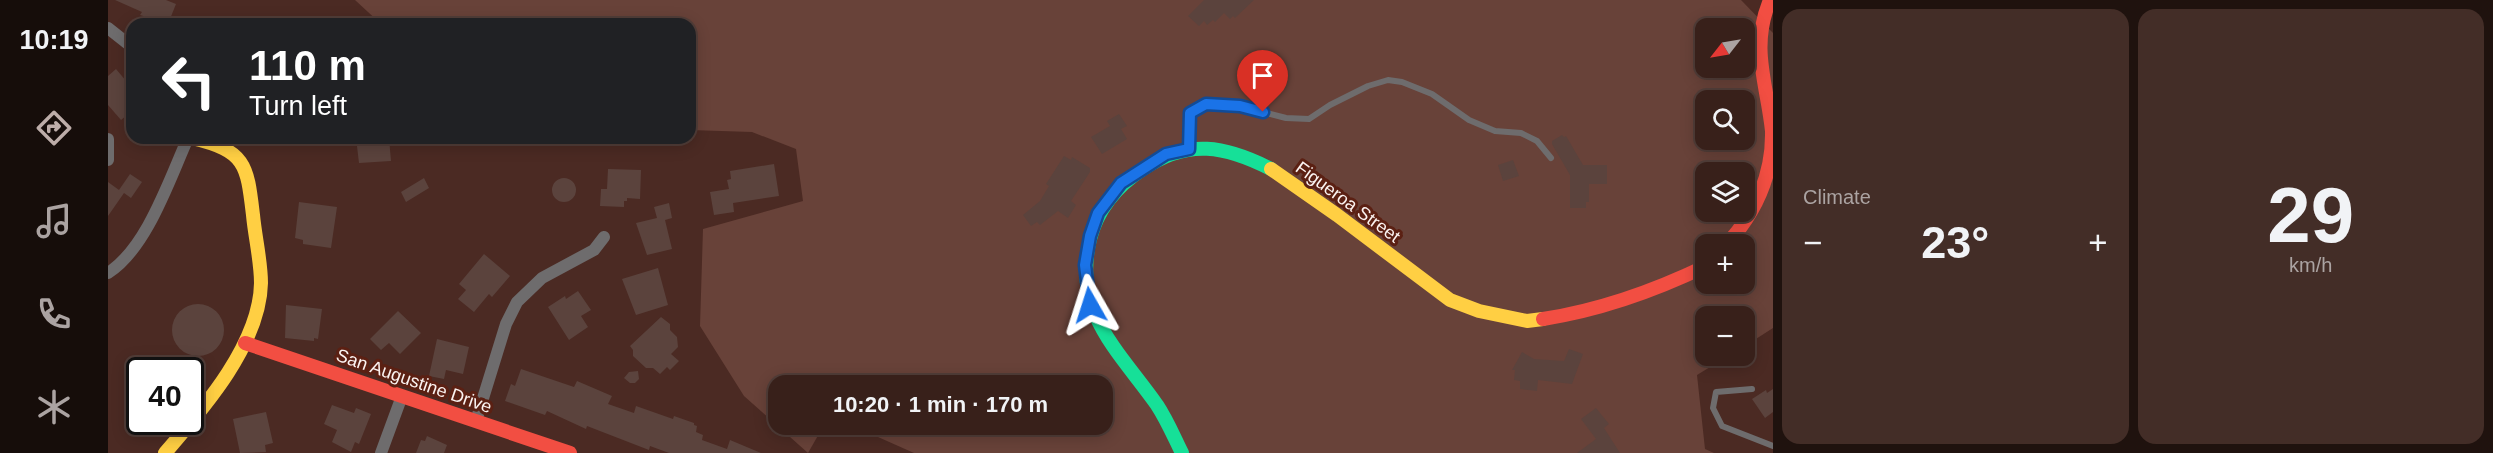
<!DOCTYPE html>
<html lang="en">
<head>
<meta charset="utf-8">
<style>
  :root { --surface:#38201a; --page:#432d27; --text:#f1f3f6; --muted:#aba3a2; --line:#523e39; --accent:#bdada9 }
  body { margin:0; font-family:Helvetica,sans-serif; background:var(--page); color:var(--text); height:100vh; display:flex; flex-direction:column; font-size:22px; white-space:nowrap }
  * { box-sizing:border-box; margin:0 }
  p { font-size:20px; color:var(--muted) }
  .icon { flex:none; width:33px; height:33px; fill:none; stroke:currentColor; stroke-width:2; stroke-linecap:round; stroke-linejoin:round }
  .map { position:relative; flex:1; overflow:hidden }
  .sheet { display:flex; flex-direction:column; gap:9px; padding:9px; background:#1f120e; width:720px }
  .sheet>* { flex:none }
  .top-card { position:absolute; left:18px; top:18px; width:570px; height:126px; border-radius:18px; box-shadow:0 3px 15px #0003,0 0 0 2px var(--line); background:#202124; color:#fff; overflow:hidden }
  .needle { width:39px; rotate:239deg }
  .controls { position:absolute; left:1587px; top:18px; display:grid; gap:12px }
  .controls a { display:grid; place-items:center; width:60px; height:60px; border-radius:12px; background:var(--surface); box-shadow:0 3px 15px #0003,0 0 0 2px var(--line); font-size:30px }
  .speed { position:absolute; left:18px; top:357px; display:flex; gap:12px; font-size:30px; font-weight:700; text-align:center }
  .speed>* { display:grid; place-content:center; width:78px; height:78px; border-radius:50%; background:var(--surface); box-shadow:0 3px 15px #0003,0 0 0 2px var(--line); line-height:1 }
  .speed .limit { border:3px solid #111; border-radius:9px; background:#fff; color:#111 }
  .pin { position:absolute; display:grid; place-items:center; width:51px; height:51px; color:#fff; margin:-62px -26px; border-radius:50% 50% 50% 0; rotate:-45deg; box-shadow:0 0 6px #0007 }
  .pin .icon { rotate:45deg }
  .me { position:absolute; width:66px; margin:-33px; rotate:354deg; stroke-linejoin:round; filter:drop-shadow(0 0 4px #0008) }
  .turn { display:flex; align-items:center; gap:21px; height:126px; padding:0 24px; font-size:27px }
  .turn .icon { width:78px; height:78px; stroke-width:2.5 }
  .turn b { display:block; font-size:42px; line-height:51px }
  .big { font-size:45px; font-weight:700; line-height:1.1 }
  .sheet .tile { flex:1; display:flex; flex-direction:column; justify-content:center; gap:9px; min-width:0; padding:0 21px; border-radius:18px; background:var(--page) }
  .sheet .dial { align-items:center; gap:0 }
  .dial b { font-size:78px; line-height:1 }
  .heat { display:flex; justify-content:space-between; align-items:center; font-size:33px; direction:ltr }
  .sheet .tiles { flex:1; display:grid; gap:9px; grid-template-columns:repeat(2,1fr) }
  .trip { position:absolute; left:660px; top:375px; width:345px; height:60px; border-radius:18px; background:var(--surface); box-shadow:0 3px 15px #0003,0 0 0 2px var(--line); font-weight:700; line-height:60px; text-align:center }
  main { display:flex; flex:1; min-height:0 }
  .tabs { display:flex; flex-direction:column; width:108px; justify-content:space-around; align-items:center; background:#160d0a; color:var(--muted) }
  .tabs .icon { width:42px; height:42px }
  .tabs .selected { color:var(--accent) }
  .tabs b { font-size:27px; color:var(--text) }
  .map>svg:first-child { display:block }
</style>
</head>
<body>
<main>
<nav class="tabs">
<b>10:19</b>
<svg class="icon selected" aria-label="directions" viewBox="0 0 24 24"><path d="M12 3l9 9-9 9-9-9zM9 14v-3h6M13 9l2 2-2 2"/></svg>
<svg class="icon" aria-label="music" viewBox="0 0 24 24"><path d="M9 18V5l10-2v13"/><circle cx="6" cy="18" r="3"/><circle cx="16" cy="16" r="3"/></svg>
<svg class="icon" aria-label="phone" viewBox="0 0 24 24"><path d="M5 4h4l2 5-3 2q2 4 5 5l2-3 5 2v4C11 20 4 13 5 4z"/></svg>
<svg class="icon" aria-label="climate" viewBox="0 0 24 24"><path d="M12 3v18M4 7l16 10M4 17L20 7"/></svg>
</nav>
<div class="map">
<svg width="1665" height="453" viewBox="0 0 1665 453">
  <rect width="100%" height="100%" fill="#4b2a23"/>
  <path fill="#684239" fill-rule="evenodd" d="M247 0H1633L1665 33V328L1637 346 1636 316H1598V356H1620L1589 375 1597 449 1606 453H806L743 425 994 424V386H670V424L716 425 700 453 636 396 592 326 595 229 695 201 688 149 644 132 582 130V24H273ZM1598 28H1636V68H1598ZM1598 100H1636V140H1598ZM1598 172H1636V212H1598ZM1598 244H1636V284H1598Z"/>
  <path fill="#5b433d" d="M7 0H58L68 4 60 24 32 15 34 12Z
    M1096 0H1146L1127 18 1125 16 1122 19 1116 13 1107 22 1105 20 1099 25 1096 21 1091 26 1080 16Z
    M8 69 24 88V111L13 120 0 105V76Z
    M1011 114 1019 126 1013 129 1019 139 994 154 983 137 1002 126 999 121Z
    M1454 135 1456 137 1458 136 1475 165H1499V184H1481V202H1478V208H1462V175L1444 144V141Z
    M248 138H281L283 161 251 163Z
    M956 156 963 160 964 157 982 168V172L963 201 968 205 960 218 950 211 932 225 929 222 923 226 915 215 932 201 941 186 938 184Z
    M1405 160 1411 176 1395 181 1390 165Z
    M666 164 671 196 625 203 626 212 606 215 602 192 621 189 619 180 623 179 622 171Z
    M500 169 533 170 532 199 519 198V201H516V207L492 206 493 189H499Z
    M22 174 34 182 23 198 16 193 0 216V182L11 190Z
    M444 190a12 12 0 1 1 24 0a12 12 0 1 1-24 0Z
    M316 178 321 188 298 202 293 192Z
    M191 202 229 207 223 248 195 244V240L187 238Z
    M561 203 564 218 557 220 564 249 539 255 528 223 549 218 546 207Z
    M376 254 402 276 384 297 381 294 366 312 350 299 358 290 351 284Z
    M550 268 560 305 528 315 514 279Z
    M470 291 483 310 473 316 480 327 461 340 440 307 457 296 458 299Z
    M64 330a26 26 0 1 1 52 0a26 26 0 1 1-52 0Z
    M178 305 214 309 210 339 206 338V341L177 338Z
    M290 311 313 333 292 354 281 343 273 350 262 339Z
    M553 317 562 324V330L569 337 570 347 563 354 571 361 562 370 559 367 552 374 545 368H538L525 356V350L522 346Z
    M329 339 361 347 355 374 338 370 336 379 321 376Z
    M1461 349 1475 354 1464 384 1430 380 1429 391 1412 389V381L1406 380 1407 370H1404L1414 352 1426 359 1456 361Z
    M413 369 466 387 469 381 504 396 500 404 526 413 528 406 565 419 566 416 586 423V425L589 426 588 432 595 435 594 440 619 449 622 440 653 453H561L542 446 541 450 479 426 478 429 439 411 437 415 397 401 403 384 407 386Z
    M530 371 531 379 527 383H522L516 378 521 372Z
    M1665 389V412L1657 418 1644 399 1658 390 1659 393Z
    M224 405 246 413 248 408 263 414 251 444 247 442 243 452 224 442 229 430 216 424Z
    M1488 408 1501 424 1496 428 1512 453H1469L1488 439 1473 419Z
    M158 412 165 443 157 445 158 452 132 453 125 419Z
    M319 436 339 445 336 453H308L313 440 317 441Z"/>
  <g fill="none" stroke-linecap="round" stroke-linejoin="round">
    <path stroke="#6e6c6d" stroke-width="6" d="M1081 148 1082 113 1098 104 1132 106 1178 118 1201 119 1222 105 1260 86 1280 80 1294 82 1324 94 1361 120 1387 131 1413 133 1429 141 1443 158
      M1644 389 1608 392 1605 408 1614 426 1665 446"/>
    <path stroke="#6e6c6d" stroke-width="12" d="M0 28 24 47
      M0 139V160
      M0 273C39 248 61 180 80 138
      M368 421 398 324 409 302 434 278 486 250 496 237
      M273 453 294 396"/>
    <path stroke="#16e098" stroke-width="14" d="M1074 453C1066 437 1059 420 1049 405 1011 351 964 312 982 239 990 208 1009 186 1035 169 1080 138 1118 146 1163 169"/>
    <path stroke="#ffcf43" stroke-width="14" d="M1163 169 1229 215 1342 300 1371 311 1419 321 1435 319
      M57 453C95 409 152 344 153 283 153 261 147 237 145 215 139 164 138 151 84 138"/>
    <path stroke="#f24e42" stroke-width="14" d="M1619 244C1647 213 1665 175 1664 131 1659 83 1642 48 1662 0
      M1435 319C1493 310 1546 291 1598 266
      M137 343 462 453"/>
  </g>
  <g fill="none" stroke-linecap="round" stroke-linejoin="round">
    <g stroke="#114b97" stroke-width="15">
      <path id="route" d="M982 305 977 265 982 236 990 213 1013 183 1058 154 1081 149 1082 113 1098 104 1132 106 1155 112"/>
    </g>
    <use href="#route" stroke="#1a73e8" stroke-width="10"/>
  </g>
  <g text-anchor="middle" stroke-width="6" stroke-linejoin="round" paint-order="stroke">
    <g font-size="18" fill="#fbf3f1" stroke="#5b2013">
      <text transform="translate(1240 202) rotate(36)" y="6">Figueroa Street</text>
      <text transform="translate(306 381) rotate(19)" y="6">San Augustine Drive</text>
    </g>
  </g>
</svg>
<div class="controls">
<a><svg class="needle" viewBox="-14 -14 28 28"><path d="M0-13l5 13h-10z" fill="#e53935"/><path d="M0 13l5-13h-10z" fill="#aba3a2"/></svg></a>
<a><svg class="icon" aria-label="search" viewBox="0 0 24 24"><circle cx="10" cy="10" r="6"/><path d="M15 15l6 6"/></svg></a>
<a><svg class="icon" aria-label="layers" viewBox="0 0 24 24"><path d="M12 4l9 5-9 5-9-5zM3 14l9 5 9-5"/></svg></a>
<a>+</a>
<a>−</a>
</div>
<div class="speed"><div class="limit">40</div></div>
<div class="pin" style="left:1155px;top:112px;background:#d93025"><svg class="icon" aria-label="arrive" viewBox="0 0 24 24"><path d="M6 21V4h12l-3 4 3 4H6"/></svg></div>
<svg class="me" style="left:982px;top:305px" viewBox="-20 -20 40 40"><path d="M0-17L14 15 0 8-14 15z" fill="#1a73e8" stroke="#fff" stroke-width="4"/></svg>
<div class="trip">10:20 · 1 min · 170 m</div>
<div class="top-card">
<div class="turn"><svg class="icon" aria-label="left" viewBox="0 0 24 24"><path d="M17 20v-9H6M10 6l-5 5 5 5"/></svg><div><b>110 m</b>Turn left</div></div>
</div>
</div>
<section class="sheet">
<div class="tiles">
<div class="tile"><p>Climate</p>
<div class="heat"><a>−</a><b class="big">23°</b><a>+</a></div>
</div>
<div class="tile dial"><b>29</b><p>km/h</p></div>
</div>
</section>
</main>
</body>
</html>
